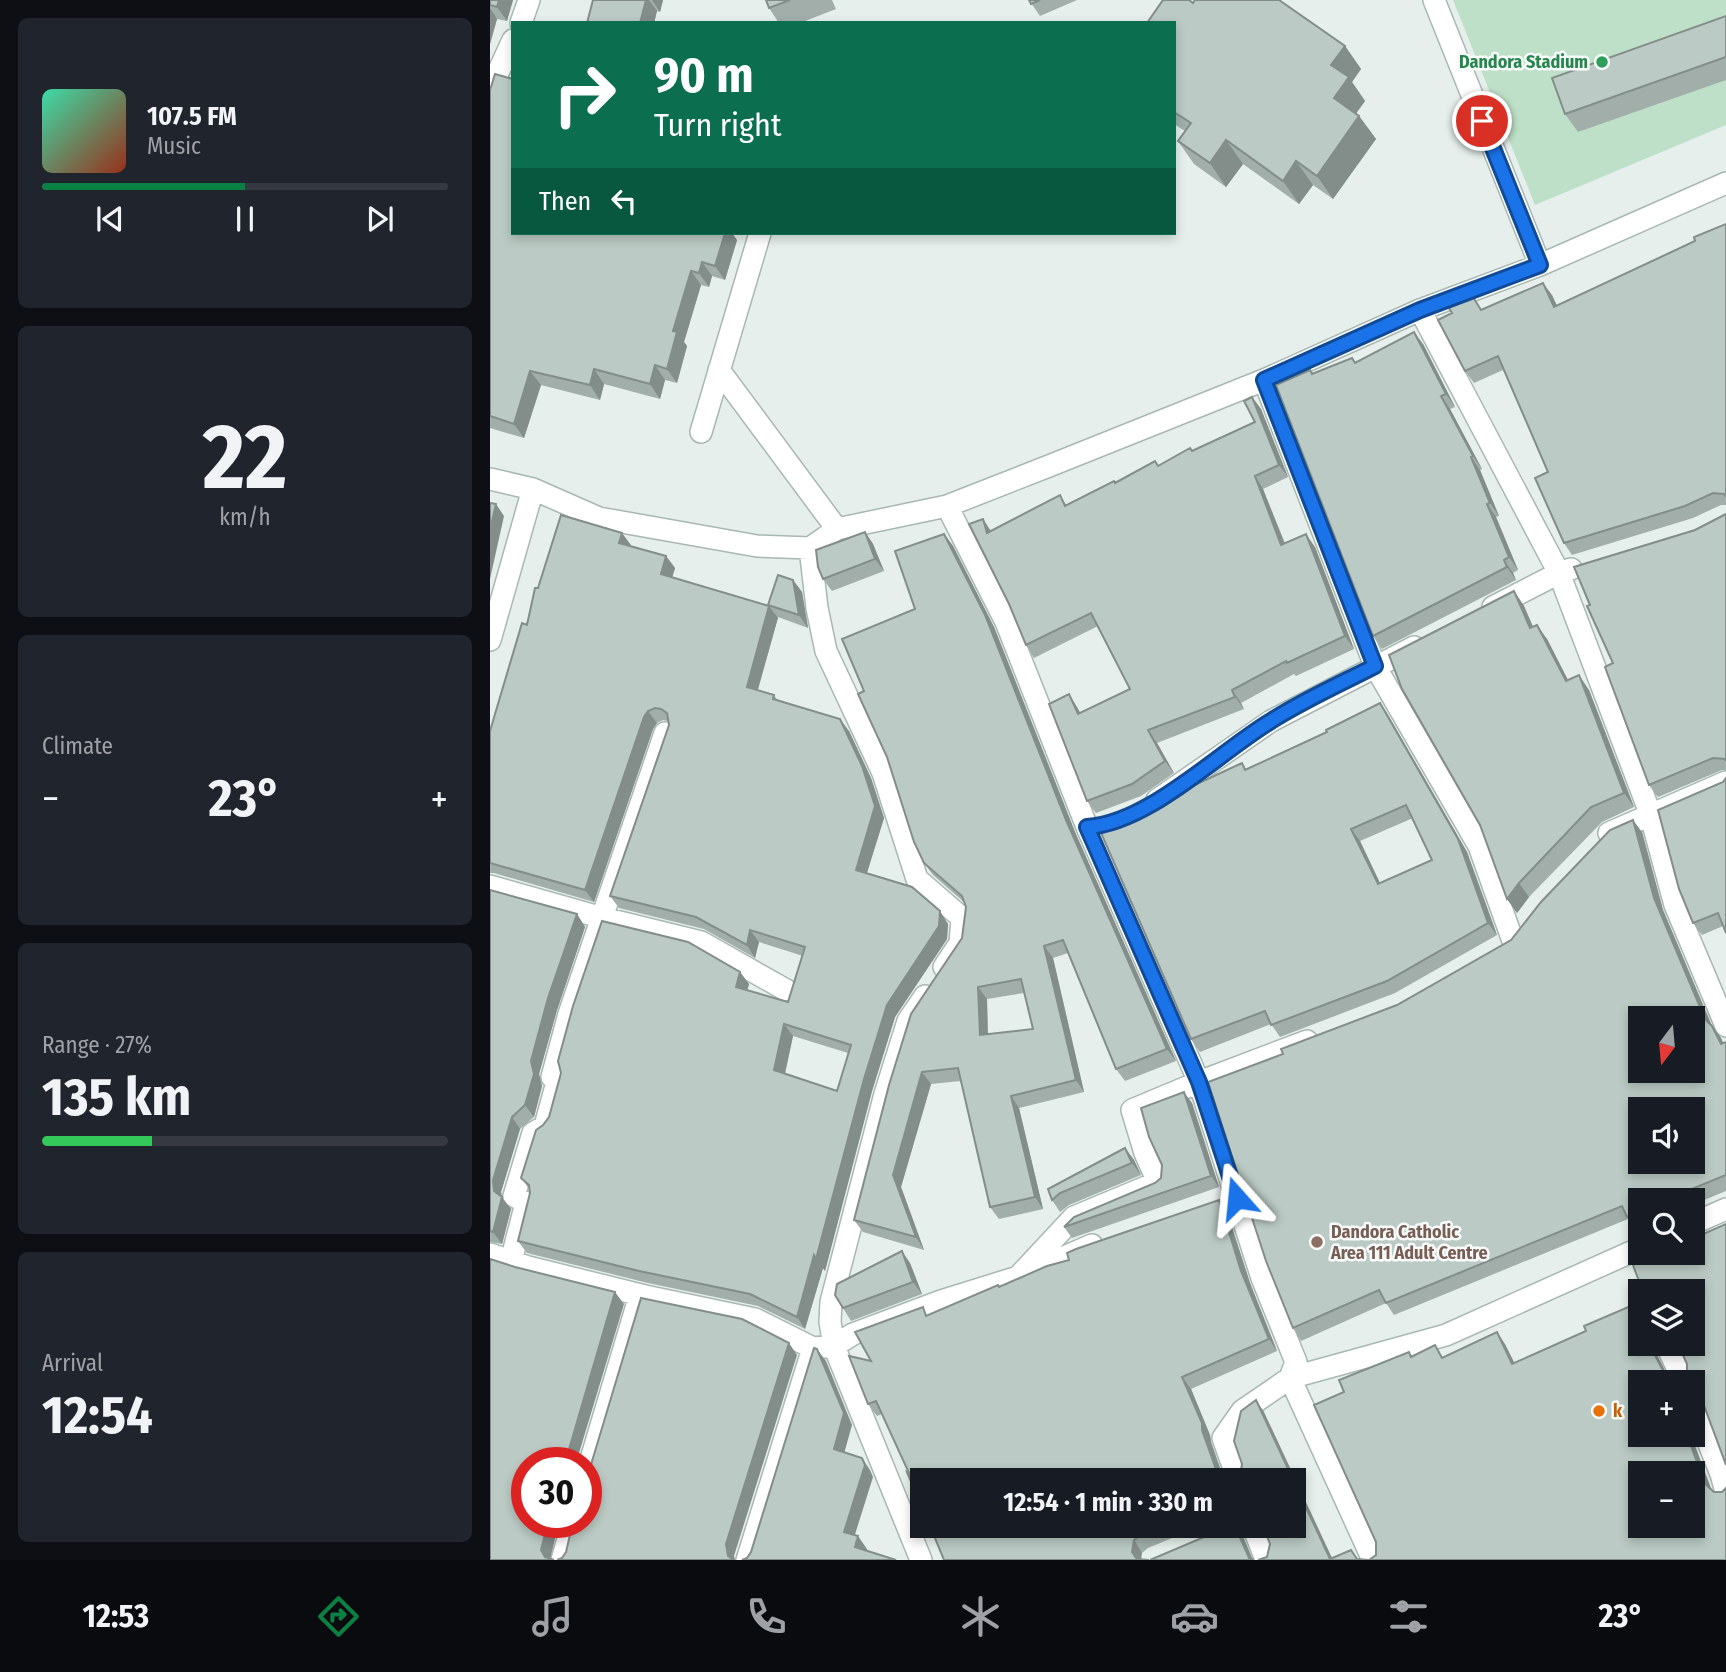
<!DOCTYPE html>
<html lang="en">
<head>
<meta charset="utf-8">
<style>
  :root { --surface:#171b24; --page:#20242c; --text:#f1f3f6; --muted:#9ea1a6; --line:#363941; --accent:#0b8043 }
  body { margin:0; font-family:"Fira Sans Condensed",sans-serif; background:var(--page); color:var(--text); height:100vh; display:flex; flex-direction:column; font-size:26px; white-space:nowrap }
  * { box-sizing:border-box; margin:0 }
  p { font-size:23px; color:var(--muted) }
  .icon { flex:none; width:38px; height:38px; fill:none; stroke:currentColor; stroke-width:2; stroke-linecap:round; stroke-linejoin:round }
  .map { position:relative; flex:1; overflow:hidden }
  .details { display:flex; flex-direction:column; gap:18px; padding:18px; background:#0d0f14; width:490px }
  .details>* { flex:none }
  .top-card { position:absolute; left:21px; top:21px; width:665px; height:214px; border-radius:0px; box-shadow:0 4px 10px #0003; background:#0b6e4f; color:#fff; overflow:hidden }
  .needle { width:46px; rotate:196deg }
  .buttons { position:absolute; left:1138px; top:1006px; display:grid; gap:14px }
  .buttons a { display:grid; place-items:center; width:77px; height:77px; border-radius:0px; background:var(--surface); box-shadow:0 4px 10px #0003; font-size:35px }
  .speed { position:absolute; left:21px; top:1447px; display:flex; gap:14px; font-size:35px; font-weight:700; text-align:center }
  .speed>* { display:grid; place-content:center; width:91px; height:91px; border-radius:50%; background:var(--surface); box-shadow:0 4px 10px #0003; line-height:1 }
  .speed .limit { border:10px solid #d22; background:#fff; color:#111 }
  .pin { position:absolute; display:grid; place-items:center; width:60px; height:60px; color:#fff; margin:-30px; border:4px solid #fff; border-radius:50%; box-shadow:0 2px 7px #0007 }
  .me { position:absolute; width:77px; margin:-38px; rotate:342deg; stroke-linejoin:round; filter:drop-shadow(0 0 5px #0008) }
  .turn { display:flex; align-items:center; gap:24px; height:147px; padding:0 28px; font-size:32px }
  .turn .icon { width:91px; height:91px; stroke-width:2.5 }
  .turn b { display:block; font-size:49px; line-height:60px }
  .then { display:flex; align-items:center; height:66px; padding:0 28px; background:#0003; gap:14px; font-size:26px }
  .big { font-size:52px; font-weight:700; line-height:1.1 }
  .details .widget { flex:1; display:flex; flex-direction:column; justify-content:center; gap:10px; min-width:0; padding:0 24px; border-radius:10px; background:var(--page) }
  .details .dial { align-items:center; gap:0 }
  .dial b { font-size:91px; line-height:1 }
  .song { display:flex; align-items:center; gap:21px }
  .cover { width:84px; height:84px; border-radius:10px; background:linear-gradient(135deg,hsl(160 70% 55%),hsl(10 70% 35%)) }
  .played { height:7px; border-radius:4px; background:linear-gradient(90deg,var(--accent) 50%,var(--line) 50%) }
  .keys { display:flex; justify-content:space-around; direction:ltr }
  .heat { display:flex; justify-content:space-between; align-items:center; font-size:38px; direction:ltr }
  .charge { height:10px; border-radius:5px; background:linear-gradient(90deg,#34c759 27%,var(--line) 0) }
  .trip { position:absolute; left:420px; top:1468px; width:396px; height:70px; border-radius:0px; background:var(--surface); box-shadow:0 4px 10px #0003; font-weight:700; line-height:70px; text-align:center }
  .menu { display:flex; height:112px; justify-content:space-around; align-items:center; background:#090b0e; color:var(--muted) }
  .menu .icon { width:49px; height:49px }
  .menu .selected { color:var(--accent) }
  .menu b { font-size:32px; color:var(--text) }
  main { display:flex; flex:1; min-height:0 }
  .map>svg:first-child { display:block }
</style>
</head>
<body>
<main>
<section class="details">
<div class="widget">
<div class="song"><i class="cover"></i><div><b>107.5 FM</b><p>Music</p></div></div>
<div class="played"></div>
<div class="keys"><svg class="icon" aria-label="previous" viewBox="0 0 24 24"><path d="M18 5L8 12l10 7zM5 5v14"/></svg><svg class="icon" aria-label="pause" viewBox="0 0 24 24"><path d="M8 5v14M16 5v14"/></svg><svg class="icon" aria-label="next" viewBox="0 0 24 24"><path d="M6 5l10 7-10 7zM19 5v14"/></svg></div>
</div>
<div class="widget dial"><b>22</b><p>km/h</p></div>
<div class="widget"><p>Climate</p>
<div class="heat"><a>−</a><b class="big">23°</b><a>+</a></div>
</div>
<div class="widget"><p>Range · 27%</p><b class="big">135 km</b><div class="charge"></div></div>
<div class="widget"><p>Arrival</p><b class="big">12:54</b></div>
</section>
<div class="map">
<svg width="1236" height="1560" viewBox="0 0 1236 1560">
  <rect width="100%" height="100%" fill="#e6efeb"/>
  <path fill="#bfe0c8" d="M963 0H1236V125L1045 205Z"/>
  <g fill="none" stroke-linecap="round" stroke-linejoin="round">
    <g stroke="#a8b8b2" stroke-width="24">
      <path id="minor" d="M944 0 1050 265
        M31 23 39 0
        M0 90 23 40
        M930 310 1069 573 1160 813 1185 905 1236 1026
        M229 370 347 529
        M774 380 885 666 989 846 1023 941
        M211 432 270 233
        M0 479 43 489 109 518 267 546 320 548 347 529 457 506 559 466 774 380 930 310 1050 265 1236 183
        M457 506 516 622 597 827 709 1082 817 1041
        M320 548 327 608 336 651 393 773 427 879 472 918 470 943 454 967
        M1003 607 1069 573 1081 569
        M0 640 43 489
        M667 800 781 721 924 647
        M1119 833 1236 782
        M0 886 113 918 211 942 296 990
        M1202 1224 1236 1209
        M0 1254 38 1267 155 1296 265 1319 323 1348 344 1346 363 1334 451 1301 528 1277 602 1245
        M21 1261 36 1203 24 1196 43 1133 55 1126 67 1082 62 1077 79 1014 175 733
        M528 1277 584 1217 668 1182 655 1153 642 1110 709 1082 772 1278 806 1362 800 1378 883 1560
        M1176 1344 1194 1382
        M1202 1401 1231 1474 1236 1492
        M96 1476 150 1295
        M748 1480 733 1438 752 1411 800 1378 956 1335 1150 1248
        M763 1526 776 1560
        M72 1560 83 1522
        M257 1560 323 1348
        M431 1560 344 1346 340 1322 341 1302 395 1094 418 1021 435 996"/>
    </g>
    <use href="#minor" stroke="#fff" stroke-width="21"/>
  </g>
  <path fill="#a1aea9" fill-rule="evenodd" d="M0 0H23L17 21 7 19 0 44Z
    M103 0H173L170 12 167 11 164 23H97Z
    M276 0H342L346 9 310 23H289L279 8Z
    M539 0H587L550 16Z
    M703 3 855 46 871 69 862 82 875 101 866 113 869 116 886 139 843 199 823 185 809 204 753 164 736 187 704 164 688 141 695 131 684 124V23Z
    M1236 16V80L1088 132 1075 114Z
    M0 90 247 240 235 280 222 276 219 287 211 285 194 342 197 346 187 383 175 380 170 399 114 384 110 400 51 385 34 438 0 428Z
    M1236 224V505H1231L1203 518 1082 555 1074 543 1058 472 1013 370 984 383 975 371 992 310 1062 295 1067 306 1205 241Z
    M933 344 965 407 960 409 992 469 990 470 1009 516 1006 517 1028 570 1023 573 1026 580 892 649 883 636 820 370 823 373 862 358 866 363Z
    M762 397 771 409 798 477 773 489 795 543 825 547 864 649 806 676 804 674 751 703 754 709 667 743 684 773 651 796 606 813 597 801 587 707 590 713 640 689 608 626 544 658 536 645 493 519 501 531 570 495 577 506 626 483 703 451 765 422Z
    M1236 514V770H1232L1168 797 1159 785 1123 663 1205 530Z
    M375 532 383 544 394 571 342 591 333 579Z
    M454 534 463 546 504 627 585 832 686 1061 635 1081 626 1069 578 953 563 958 594 1092 529 1108 553 1209 509 1219 500 1207 471 1081 441 1084 411 1187 434 1250 373 1232 364 1220 472 938 476 907 475 903 443 875 434 863 374 691 425 609ZM534 993 543 1029 498 1034 497 999Z
    M141 545 140 546 176 556 185 568 182 578 278 605 303 580 312 592 318 628 288 617 268 690 284 695 288 701 359 731 381 778 394 818 377 873 458 924 457 939 405 1017 382 1091 335 1271 333 1268 315 1329 268 1306 158 1283 37 1253 28 1241 40 1193V1190L31 1178 53 1125 250 972 259 984 257 990 298 1002 313 956 269 942 265 958 214 929 129 908 120 896 179 725 178 721 173 720 167 723 163 729 104 902 4 873H0V731L48 588ZM303 1036 358 1053 347 1091 295 1074Z
    M1024 591 1034 606 1043 627 1057 639 1078 680 1099 690 1144 807 1112 822 1039 897 1027 913 1017 899Z
    M890 703 898 715 977 852 1007 935 905 993 790 1037 781 1024 710 1052 701 1039 693 791 752 763 756 769 837 732ZM923 818 942 860 890 883 870 841Z
    M1233 782V926L1212 935 1203 923Z
    M1152 832 1173 910 1221 1024 1231 1038 1233 1043 1236 1042V1191L1202 1205V1200H1150V1227L1145 1229 1138 1219 904 1315 896 1303 811 1341 803 1328 793 1054 907 1005 1021 940Z
    M0 890 87 914 95 927 67 1010 49 1074 52 1086 44 1117 30 1129 11 1192 12 1197 21 1209 12 1244 0 1242Z
    M702 1103 729 1187 582 1238 574 1227 665 1183 671 1178Z
    M635 1148 644 1160 651 1175 579 1205 570 1212 562 1200 558 1189Z
    M729 1200 737 1212 760 1283 787 1351 701 1389 720 1435 721 1442 734 1479 419 1473 392 1414 387 1416 378 1404 381 1361 438 1315Z
    M1236 1224 1208 1391 1197 1376Z
    M420 1263 432 1294 361 1321 353 1308Z
    M440 1526H711L658 1548 652 1553Z"/>
  <path fill="#838d89" d="M9 0H23L17 21 7 7Z
    M156 0H159L167 11 164 23H150Z
    M162 0H173L170 12Z
    M0 8 7 19 0 44Z
    M855 46 871 69 862 82 875 101 860 122 844 98 841 65Z
    M869 116 886 139 843 199 827 176Z
    M736 140 753 164 736 187 720 163Z
    M806 161 823 185 809 204 793 181Z
    M232 233H242L247 240 235 280 225 266Z
    M212 262 222 276 219 287 209 273Z
    M201 271 211 285 194 342 197 346 187 383 177 369 183 331Z
    M1053 283 1062 295 1073 319 1064 307Z
    M924 332 933 344 965 407 956 394Z
    M165 365 175 380 170 399 160 384Z
    M104 369 114 384 110 400 100 385Z
    M40 371 51 385 34 438 24 424Z
    M951 396 960 409 992 469 983 456Z
    M762 397 771 409 798 477 789 465Z
    M981 457 990 470 1009 516 1000 503Z
    M765 476 773 489 800 558 791 545Z
    M6 504 14 516 0 579V530Z
    M997 504 1006 517 1028 570 1019 557Z
    M493 519 501 532 497 533Z
    M375 532 383 544 394 571 385 559Z
    M132 533 141 545 137 555 129 543Z
    M454 534 463 546 504 627 585 832 686 1061 677 1049 576 820Z
    M816 534 825 547 864 649 855 636Z
    M176 556 185 568 179 587 171 574Z
    M1014 560 1023 573 1026 580 1017 567Z
    M303 580 312 592 318 628 309 615Z
    M1024 591 1034 606 1050 643 1040 628Z
    M279 606 288 618 265 699 257 687Z
    M1047 625 1057 639 1086 696 1076 681Z
    M1089 675 1099 690 1144 807 1134 793Z
    M742 690 751 703 754 709 745 697Z
    M579 694 587 707 597 726 588 714Z
    M890 703 898 715 977 852 1007 935 998 923Z
    M158 711 167 723 163 729 104 902 95 890 154 717Z
    M350 719 359 731 381 778 394 818 374 882 366 870Z
    M658 730 667 743 684 773 675 761Z
    M1143 820 1152 832 1173 910 1224 1031 1215 1019 1164 898Z
    M861 829 870 841 896 896 888 884Z
    M1029 883 1039 897 1027 913 1017 899Z
    M450 911 458 924 457 939 405 1017 382 1091 335 1271 333 1268 315 1329 307 1317 374 1079 397 1005Z
    M87 914 95 927 67 1010 49 1074 52 1086 44 1117 35 1105 41 1061 58 998Z
    M260 930 269 942 265 958 257 945Z
    M554 946 563 958 594 1092 586 1080Z
    M250 972 259 984 255 999 246 987Z
    M488 987 497 999 498 1047 490 1035Z
    M294 1024 303 1036 293 1082 284 1070Z
    M1222 1026 1231 1038 1236 1049 1231 1044Z
    M432 1072 441 1084 411 1187 434 1250 426 1237 403 1175Z
    M694 1092 702 1103 729 1187 721 1176Z
    M521 1096 529 1108 553 1209 545 1197Z
    M22 1117 30 1129 11 1192 12 1198 21 1209 12 1244 3 1232 4 1191 3 1180Z
    M635 1148 644 1160 651 1175 642 1163Z
    M729 1200 737 1212 760 1283 787 1351 779 1339 751 1271Z
    M412 1251 420 1263 432 1294 423 1282Z
    M125 1292 134 1304 86 1463H75Z
    M1007 1332 1015 1344 1031 1376 1022 1364Z
    M299 1343 307 1355 244 1556 245 1560H241L238 1556 236 1544Z
    M1159 1344H1164V1349L1181 1382H1179Z
    M327 1349 336 1361 362 1425 352 1461 344 1449Z
    M692 1377 701 1389 720 1435 721 1442 734 1480H733L727 1472Z
    M766 1400 774 1412 843 1560H841Z
    M1197 1435H1201L1224 1496 1215 1484Z
    M372 1458 380 1470 383 1477 362 1544 354 1532Z
    M58 1522H69L60 1560H56L51 1550Z
    M746 1526 753 1536 763 1560 759 1558Z
    M368 1536 377 1549 374 1559 365 1547Z
    M644 1540 652 1553 651 1560H648L642 1552Z"/>
  <path fill="#bbcac4" stroke="#838d89" stroke-width="2" fill-rule="evenodd" d="M0 0H9L7 7 0 5Z
    M103 0H156L150 23H97Z
    M276 0H300L279 8Z
    M539 0H550L541 4Z
    M673 0H699L703 3 705 0H789L855 46 841 65 859 77 844 98 869 116 827 176 806 161 793 181 736 140 720 163 688 141 701 123 684 112V23H657Z
    M1236 16V57L1075 114 1062 78Z
    M5 74 23 79V233H235L225 266 212 262 209 273 201 271 183 331 187 332 177 369 165 365 160 384 104 369 100 385 40 371 24 424 0 416V90Z
    M1236 224V496L1234 494 1223 493 1195 506 1074 543 1045 478 1058 472 1008 356 975 371 948 320 962 313 957 305 980 292 991 310 1053 283 1064 307 1205 241 1204 237Z
    M924 332 956 394 951 396 983 456 981 457 1000 503 997 504 1019 557 1014 560 1017 567 883 636 786 385 820 370 822 374 862 358 865 363Z
    M762 397 789 465 765 476 791 545 816 534 855 636 797 663 796 661 742 690 745 697 658 730 675 761 642 784 597 801 559 704 579 694 588 714 640 689 601 613 536 645 519 604 479 524 493 519 497 533 570 495 575 506 624 481 625 483 665 461 668 466 700 448 702 451 765 422 754 401Z
    M0 503 6 504 0 530Z
    M1236 514V761L1235 759 1223 758 1159 785 1115 667 1123 663 1097 606 1100 605 1084 567 1205 530Z
    M71 515 132 533 129 543 176 556 171 574 279 606 257 687 284 695 283 699 350 719 372 766 385 806 366 870 422 887 450 911 449 926 397 1005 374 1079 326 1259 324 1255 307 1317 260 1294 149 1271 28 1241 40 1193 39 1185 31 1178 46 1130 53 1125 59 1117 71 1073 68 1061 83 1006 112 921 198 942 250 972 246 987 298 1002 315 947 260 930 257 945 206 917 120 896 179 725 177 713 171 709 165 708 158 711 154 717 95 890 0 863V731L32 623 37 625 45 588H48ZM294 1024 361 1045 347 1091 284 1070Z
    M375 532 385 559 333 579 328 567 326 550Z
    M454 534 495 615 576 820 677 1049 626 1069 573 940 554 946 586 1080 521 1096 545 1197 500 1207 468 1068 432 1072 403 1175 426 1237 364 1220 399 1085 421 1014 472 938 476 907 472 896 434 863 424 842 397 757 368 694 374 691 352 639 425 609 405 551ZM531 979 543 1029 490 1035 488 987Z
    M288 575 303 580 309 615 278 605Z
    M1024 591 1040 628 1047 625 1076 681 1089 675 1134 793 1101 807 1029 883 1017 899 990 825 912 689 899 655Z
    M890 703 968 839 998 923 897 981 781 1025 775 1011 701 1039 608 826 653 808 688 784 692 791 752 763 755 770 837 732 836 730ZM916 805 942 860 888 884 861 829Z
    M1236 778V933L1228 913 1203 923 1189 889 1168 810 1233 782Z
    M1143 820 1164 898 1215 1019 1222 1026 1231 1044 1236 1042V1175L1175 1200H1150V1211L1137 1217 1132 1206 896 1303 889 1290 803 1328 776 1261 718 1082 793 1054 791 1049 907 1005 1021 940 1051 902 1120 830ZM1150 1018H1202V1071H1150ZM1150 1110H1202V1162H1150Z
    M0 890 87 914 58 998 41 1061 44 1074 35 1105 22 1117 3 1180 4 1191 12 1197 3 1232 0 1231Z
    M694 1092 721 1176 574 1227 584 1217 665 1183 671 1178 672 1165 659 1137 651 1108Z
    M635 1148 642 1163 570 1193 562 1200 558 1189Z
    M729 1200 751 1271 779 1339 692 1377 712 1423V1430L727 1472 732 1478 737 1480H432V1508L417 1472 419 1473 386 1401 378 1404 359 1356 381 1361 365 1332 433 1307 436 1316 508 1285 509 1287 557 1266 579 1260 577 1253 586 1249Z
    M1236 1224V1465L1206 1384 1197 1376V1364L1188 1344H1202V1292H1153L1143 1265 1170 1253H1202V1239Z
    M412 1251 423 1282 353 1308 345 1295 347 1284Z
    M0 1259 25 1267 125 1292 75 1463H37V1522H58L51 1550 55 1557 64 1560H0Z
    M151 1298 252 1319 299 1343 236 1544 238 1556 244 1560H67L72 1558 76 1552 83 1522H96V1471L100 1468Z
    M1150 1302V1344H1159L1178 1380 1182 1382H1150V1435H1197L1215 1484 1224 1492H1232L1236 1488V1560H879L886 1555V1542L824 1405 854 1392 849 1380 919 1352 921 1357 945 1345 952 1358 1007 1332 1022 1364 1096 1331 1094 1326ZM1150 1474H1202V1526H1150Z
    M324 1348 327 1349 354 1413 344 1449 372 1458 375 1465 354 1532 368 1536 365 1547 406 1560H252L257 1558 261 1552Z
    M766 1400 840 1559 861 1550 867 1559 879 1560H768L777 1557 780 1544 773 1526H803V1480H740H745L750 1476 752 1464 744 1441 751 1411Z
    M440 1526H673L649 1536 644 1540 642 1552 647 1559 659 1560H454Z
    M740 1526H745L759 1558 764 1560H660Z"/>
  <g fill="none" stroke-linecap="round" stroke-linejoin="round">
    <g stroke="#114b97" stroke-width="18">
      <path id="route" d="M747 1198 709 1082 597 827C659 823 728 753 781 721 814 700 850 684 885 666L774 380 930 310 1050 265 992 121"/>
    </g>
    <use href="#route" stroke="#1a73e8" stroke-width="12"/>
  </g>
  <circle fill="#2e9e5b" stroke="#f7fbf9" stroke-width="2.5" cx="1112" cy="62" r="7"/>
  <circle fill="#8d6e63" stroke="#f7fbf9" stroke-width="2.5" cx="827" cy="1242" r="7"/>
  <circle fill="#e8710a" stroke="#f7fbf9" stroke-width="2.5" cx="1109" cy="1411" r="7"/>
  <g text-anchor="middle" stroke-width="5" stroke-linejoin="round" paint-order="stroke">
    <g font-size="18" font-weight="bold" fill="#27864d" stroke="#f7fbf9" text-anchor="end">
      <text x="1098" y="68">Dandora Stadium</text>
    </g>
    <g font-size="18" font-weight="bold" fill="#785e54" stroke="#f7fbf9" text-anchor="start">
      <text x="841" y="1238">Dandora Catholic<tspan x="841" dy="21">Area 111 Adult Centre</tspan></text>
    </g>
    <g font-size="18" font-weight="bold" fill="#c56008" stroke="#f7fbf9" text-anchor="start">
      <text x="1123" y="1417">k</text>
    </g>
  </g>
</svg>
<div class="buttons">
<a><svg class="needle" viewBox="-14 -14 28 28"><path d="M0-13l5 13h-10z" fill="#e53935"/><path d="M0 13l5-13h-10z" fill="#9ea1a6"/></svg></a>
<a><svg class="icon" aria-label="sound" viewBox="0 0 24 24"><path d="M4 9h4l5-4v14l-5-4H4zM17 9q2 3 0 6"/></svg></a>
<a><svg class="icon" aria-label="search" viewBox="0 0 24 24"><circle cx="10" cy="10" r="6"/><path d="M15 15l6 6"/></svg></a>
<a><svg class="icon" aria-label="layers" viewBox="0 0 24 24"><path d="M12 4l9 5-9 5-9-5zM3 14l9 5 9-5"/></svg></a>
<a>+</a>
<a>−</a>
</div>
<div class="speed"><div class="limit">30</div></div>
<div class="pin" style="left:992px;top:121px;background:#d93025"><svg class="icon" aria-label="arrive" viewBox="0 0 24 24"><path d="M6 21V4h12l-3 4 3 4H6"/></svg></div>
<svg class="me" style="left:747px;top:1198px" viewBox="-20 -20 40 40"><path d="M0-17L14 15 0 8-14 15z" fill="#1a73e8" stroke="#fff" stroke-width="4"/></svg>
<div class="trip">12:54 · 1 min · 330 m</div>
<div class="top-card">
<div class="turn"><svg class="icon" aria-label="right" viewBox="0 0 24 24"><path d="M7 20v-9h11M14 6l5 5-5 5"/></svg><div><b>90 m</b>Turn right</div></div>
<div class="then">Then<svg class="icon" aria-label="left" viewBox="0 0 24 24"><path d="M17 20v-9H6M10 6l-5 5 5 5"/></svg></div>
</div>
</div>
</main>
<nav class="menu">
<b>12:53</b>
<svg class="icon selected" aria-label="directions" viewBox="0 0 24 24"><path d="M12 3l9 9-9 9-9-9zM9 14v-3h6M13 9l2 2-2 2"/></svg>
<svg class="icon" aria-label="music" viewBox="0 0 24 24"><path d="M9 18V5l10-2v13"/><circle cx="6" cy="18" r="3"/><circle cx="16" cy="16" r="3"/></svg>
<svg class="icon" aria-label="phone" viewBox="0 0 24 24"><path d="M5 4h4l2 5-3 2q2 4 5 5l2-3 5 2v4C11 20 4 13 5 4z"/></svg>
<svg class="icon" aria-label="climate" viewBox="0 0 24 24"><path d="M12 3v18M4 7l16 10M4 17L20 7"/></svg>
<svg class="icon" aria-label="car" viewBox="0 0 24 24"><path d="M5 17H2v-5l4-1 3-4h7l3 4 3 1v5h-3M9 17h6M6 11h13"/><circle cx="7" cy="17" r="2"/><circle cx="17" cy="17" r="2"/></svg>
<svg class="icon" aria-label="filters" viewBox="0 0 24 24"><path d="M4 7h16M4 17h16"/><circle cx="9" cy="7" r="2"/><circle cx="15" cy="17" r="2"/></svg>
<b>23°</b>
</nav>
</body>
</html>
